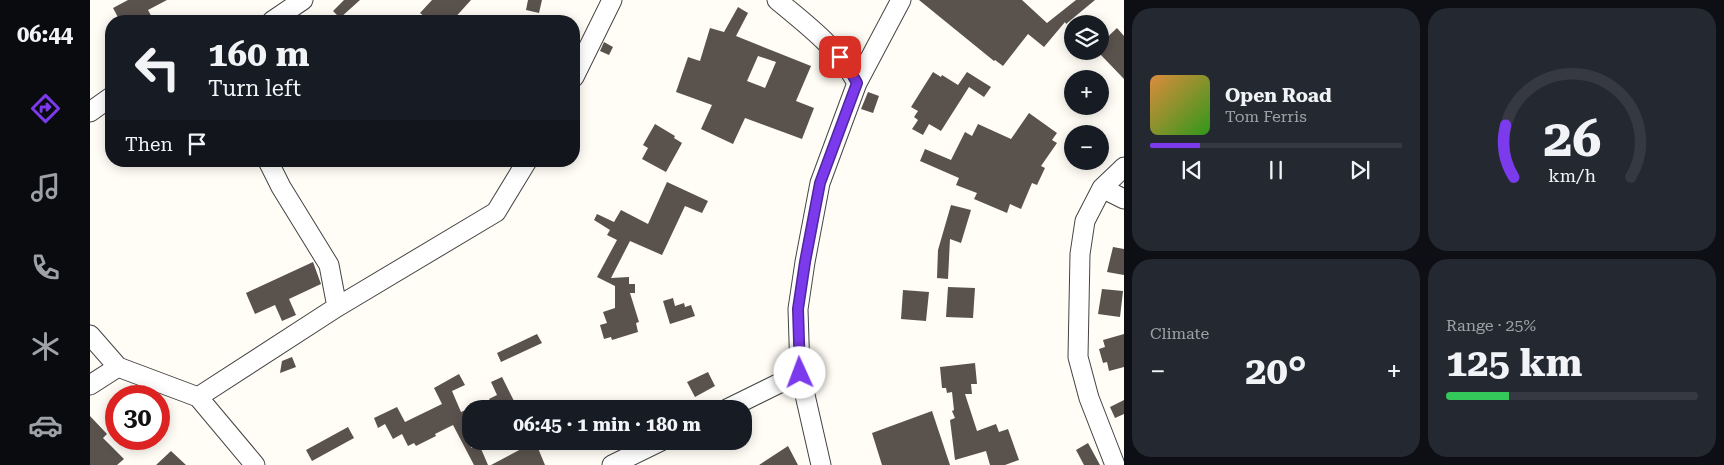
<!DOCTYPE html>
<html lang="en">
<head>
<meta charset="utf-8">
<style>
  :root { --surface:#171b24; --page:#242831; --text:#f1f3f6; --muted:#9ea1a6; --line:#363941; --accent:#7c3aed }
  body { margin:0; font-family:"Roboto Serif",serif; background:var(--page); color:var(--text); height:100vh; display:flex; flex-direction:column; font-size:19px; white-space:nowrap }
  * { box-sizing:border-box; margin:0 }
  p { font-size:16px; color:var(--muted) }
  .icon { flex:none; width:28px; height:28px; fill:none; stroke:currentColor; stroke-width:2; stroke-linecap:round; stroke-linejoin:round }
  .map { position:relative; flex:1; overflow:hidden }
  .drawer { display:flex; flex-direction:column; gap:8px; padding:8px; background:#0d0f14; width:600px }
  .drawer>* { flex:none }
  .guide { position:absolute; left:15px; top:15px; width:475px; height:152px; border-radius:20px; box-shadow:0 2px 12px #0003; background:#171b24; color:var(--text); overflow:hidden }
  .tools { position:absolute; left:974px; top:15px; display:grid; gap:10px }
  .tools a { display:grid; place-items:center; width:45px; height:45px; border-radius:50%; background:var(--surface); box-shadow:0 2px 12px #0003; font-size:25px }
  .speed { position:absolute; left:15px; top:385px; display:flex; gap:10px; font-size:25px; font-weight:700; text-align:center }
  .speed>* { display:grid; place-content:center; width:65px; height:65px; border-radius:50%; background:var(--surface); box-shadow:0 2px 12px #0003; line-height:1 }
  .speed .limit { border:8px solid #d22; background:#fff; color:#111 }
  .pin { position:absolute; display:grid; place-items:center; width:42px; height:42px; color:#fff; margin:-21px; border-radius:10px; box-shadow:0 2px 8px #0006 }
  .me { position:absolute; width:55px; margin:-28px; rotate:358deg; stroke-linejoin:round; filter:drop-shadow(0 0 4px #0008) }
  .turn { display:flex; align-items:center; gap:18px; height:105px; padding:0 20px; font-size:22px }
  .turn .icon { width:65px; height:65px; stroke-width:2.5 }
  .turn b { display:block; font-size:35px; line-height:42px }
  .then { display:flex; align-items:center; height:48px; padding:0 20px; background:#0003; gap:10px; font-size:19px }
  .big { font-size:38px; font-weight:700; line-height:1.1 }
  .drawer .widget { flex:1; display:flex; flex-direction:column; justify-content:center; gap:8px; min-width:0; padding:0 18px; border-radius:20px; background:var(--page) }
  .drawer .dial { align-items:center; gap:0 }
  .dial svg { height:130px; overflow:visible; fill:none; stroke:var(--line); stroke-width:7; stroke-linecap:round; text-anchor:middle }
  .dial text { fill:var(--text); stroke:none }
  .song { display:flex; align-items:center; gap:15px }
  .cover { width:60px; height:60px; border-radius:8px; background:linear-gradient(135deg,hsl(30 70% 55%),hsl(110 70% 35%)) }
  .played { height:5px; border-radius:2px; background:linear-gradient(90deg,var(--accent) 20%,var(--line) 20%) }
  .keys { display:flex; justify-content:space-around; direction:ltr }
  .heat { display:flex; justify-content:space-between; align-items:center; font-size:28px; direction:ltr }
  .charge { height:8px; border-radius:4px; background:linear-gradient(90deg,#34c759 25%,var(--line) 0) }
  .drawer .tiles { flex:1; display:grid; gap:8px; grid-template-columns:repeat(2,1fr) }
  .trip { position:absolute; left:372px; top:400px; width:290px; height:50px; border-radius:20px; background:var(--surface); box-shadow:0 2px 12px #0003; font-weight:700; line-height:50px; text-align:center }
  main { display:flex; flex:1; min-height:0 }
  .tabs { display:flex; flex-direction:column; width:90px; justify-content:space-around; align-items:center; background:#090b0e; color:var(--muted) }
  .tabs .icon { width:35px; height:35px }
  .tabs .on { color:var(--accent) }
  .tabs b { font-size:22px; color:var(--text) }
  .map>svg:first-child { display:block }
</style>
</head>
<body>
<main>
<nav class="tabs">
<b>06:44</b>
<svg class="icon on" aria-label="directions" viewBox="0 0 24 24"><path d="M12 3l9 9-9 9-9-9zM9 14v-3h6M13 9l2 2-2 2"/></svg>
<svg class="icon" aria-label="music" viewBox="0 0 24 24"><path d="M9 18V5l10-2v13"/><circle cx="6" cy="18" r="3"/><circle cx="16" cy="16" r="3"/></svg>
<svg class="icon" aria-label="phone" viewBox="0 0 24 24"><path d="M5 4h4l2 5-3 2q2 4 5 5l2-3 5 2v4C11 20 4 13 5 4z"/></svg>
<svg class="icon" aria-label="climate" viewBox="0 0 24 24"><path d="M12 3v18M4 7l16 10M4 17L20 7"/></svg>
<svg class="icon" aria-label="car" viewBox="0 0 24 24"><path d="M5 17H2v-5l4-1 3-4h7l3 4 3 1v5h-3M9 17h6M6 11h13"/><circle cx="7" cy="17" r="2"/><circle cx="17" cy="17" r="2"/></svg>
</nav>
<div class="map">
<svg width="1034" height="465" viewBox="0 0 1034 465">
  <rect width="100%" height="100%" fill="#fffdf5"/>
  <path fill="#5a524d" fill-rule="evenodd" d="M38 0H77L58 10 64 21H30L23 8Z
    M254 0H270L250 18 243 11Z
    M342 0H381L362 21H340L330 13Z
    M438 0H452L449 13 436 10Z
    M829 0H932L957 23 986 0H1005L976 24 975 22 954 47 938 34 913 66 905 60 904 61Z
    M648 7 658 13 646 36 721 66 706 101 724 108 712 139 655 118 643 144 611 129 622 105 586 92 598 57 610 61 620 28 634 32ZM668 56 686 62 675 88 657 81Z
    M1027 28 1034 36V79L1010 54V44Z
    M514 42 523 47 519 55 510 51Z
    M843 72 851 77 852 75 868 85 877 72 901 87 894 97 879 87 851 131 839 124 833 135 822 129 828 120 824 117 828 111 821 107Z
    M778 92 789 96 783 113 771 109Z
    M939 113 967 133 962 140 967 143 951 166 955 168 947 185 942 183 931 209 920 204 917 213 884 199 887 193 866 185 869 178 830 161 835 149 861 160 875 132 882 136 888 124 921 139Z
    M565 124 585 136 584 138 592 143 576 172 552 159 558 148 553 145Z
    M577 182 618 201 612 213 595 206 572 255 540 241 521 278 539 277V284H545V293H540L549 322 546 323 548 332 522 340 521 337 514 339 510 325 517 323 513 312 525 308V286L507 277 527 240 517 235 520 230 504 220 507 214 524 222 531 210 558 224Z
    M861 205 881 210 871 243 860 239 858 279 847 278 848 250Z
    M1023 247 1034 249V275L1017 272Z
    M223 262 231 284 199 299 206 315 192 321 185 305 165 314 156 293Z
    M858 287 885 288 883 318 856 317Z
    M1012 289 1033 291 1030 317 1008 314Z
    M813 290 839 292 836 321 811 319Z
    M583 298 585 306 594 303 595 307 601 305 605 316 580 324 573 301Z
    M447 334 452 343 411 362 407 353Z
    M1034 334V367L1019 371 1017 362 1013 363 1009 349 1015 347 1013 340Z
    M202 357 206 367 190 373 192 361Z
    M885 363 887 384H881L882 394H875L887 431 906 424 909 432 918 429 929 460 915 465H900L896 451 865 460 860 420 865 418 862 411 864 410 862 392 857 393 856 388H852L850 367Z
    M618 372 625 386 605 397 597 382Z
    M369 374 375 385 362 391 371 412 381 408V448L389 444 398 465H384L363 425 345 434 346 436 326 446 324 443 318 446 312 434 303 439 295 424 288 428 284 418 307 407 315 422 352 404 344 388Z
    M412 377 428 409H404L399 399 407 395 401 382Z
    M1034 400V414L1025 418 1020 407Z
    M842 411 860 465H792L782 433Z
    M0 416 17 434 13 438 34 459 27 465H0Z
    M258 427 264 438 222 461 216 450Z
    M432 441H445L455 465H401L435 447Z
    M998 443 1010 465H994L986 450Z
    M698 446 708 465H669Z
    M81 451 96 465H66Z"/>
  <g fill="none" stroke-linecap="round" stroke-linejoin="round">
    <g stroke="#444" stroke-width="21">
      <path id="minor" d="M687 0C718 26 747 47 767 83
        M182 21 213 0
        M484 77 522 0
        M0 112 21 97
        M178 161 191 187 239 265 247 307
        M1012 188 1034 199
        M0 335 28 367 108 397 165 465
        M0 385 28 367
        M108 397 247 307 406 212 437 161
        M637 409 710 373
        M522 465 571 441
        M731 465 710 373 708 309 715 262 730 183 767 83 811 0
        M1025 465 999 398 988 357 990 254 995 221 1012 188 1034 167"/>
    </g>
    <use href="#minor" stroke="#fff" stroke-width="19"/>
  </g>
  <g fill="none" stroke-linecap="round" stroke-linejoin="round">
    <g stroke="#51269a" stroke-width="12">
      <path id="route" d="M710 373 708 309 715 262 730 183 767 83 758 67 750 57"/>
    </g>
    <use href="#route" stroke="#7c3aed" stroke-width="9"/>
  </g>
</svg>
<div class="tools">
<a><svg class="icon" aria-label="layers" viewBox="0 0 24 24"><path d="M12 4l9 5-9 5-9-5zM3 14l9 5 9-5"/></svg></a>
<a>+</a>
<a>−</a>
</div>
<div class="speed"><div class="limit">30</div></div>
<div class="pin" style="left:750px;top:57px;background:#d93025"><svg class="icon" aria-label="arrive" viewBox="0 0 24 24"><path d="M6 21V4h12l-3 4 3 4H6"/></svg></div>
<svg class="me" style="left:710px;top:373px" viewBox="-20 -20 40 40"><circle r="19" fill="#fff"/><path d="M0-13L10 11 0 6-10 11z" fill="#7c3aed"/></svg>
<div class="trip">06:45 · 1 min · 180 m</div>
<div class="guide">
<div class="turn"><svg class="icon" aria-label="left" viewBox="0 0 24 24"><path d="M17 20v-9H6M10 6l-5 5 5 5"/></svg><div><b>160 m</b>Turn left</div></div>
<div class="then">Then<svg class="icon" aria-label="arrive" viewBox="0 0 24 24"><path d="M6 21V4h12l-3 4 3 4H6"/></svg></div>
</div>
</div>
<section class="drawer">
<div class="tiles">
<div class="widget">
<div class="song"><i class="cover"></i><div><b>Open Road</b><p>Tom Ferris</p></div></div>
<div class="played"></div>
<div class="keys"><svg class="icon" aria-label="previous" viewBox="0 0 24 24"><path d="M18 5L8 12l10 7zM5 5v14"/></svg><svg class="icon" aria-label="pause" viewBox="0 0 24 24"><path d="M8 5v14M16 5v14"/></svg><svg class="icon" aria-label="next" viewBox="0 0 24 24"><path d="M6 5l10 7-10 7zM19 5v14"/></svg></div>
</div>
<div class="widget dial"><svg viewBox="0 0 100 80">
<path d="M14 69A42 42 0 1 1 86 69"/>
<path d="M14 69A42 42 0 0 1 9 37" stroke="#7c3aed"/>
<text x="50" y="56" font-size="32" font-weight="700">26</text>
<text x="50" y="72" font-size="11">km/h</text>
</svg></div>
<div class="widget"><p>Climate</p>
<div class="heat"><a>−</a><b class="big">20°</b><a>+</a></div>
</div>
<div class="widget"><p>Range · 25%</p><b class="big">125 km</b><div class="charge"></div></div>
</div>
</section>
</main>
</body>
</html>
